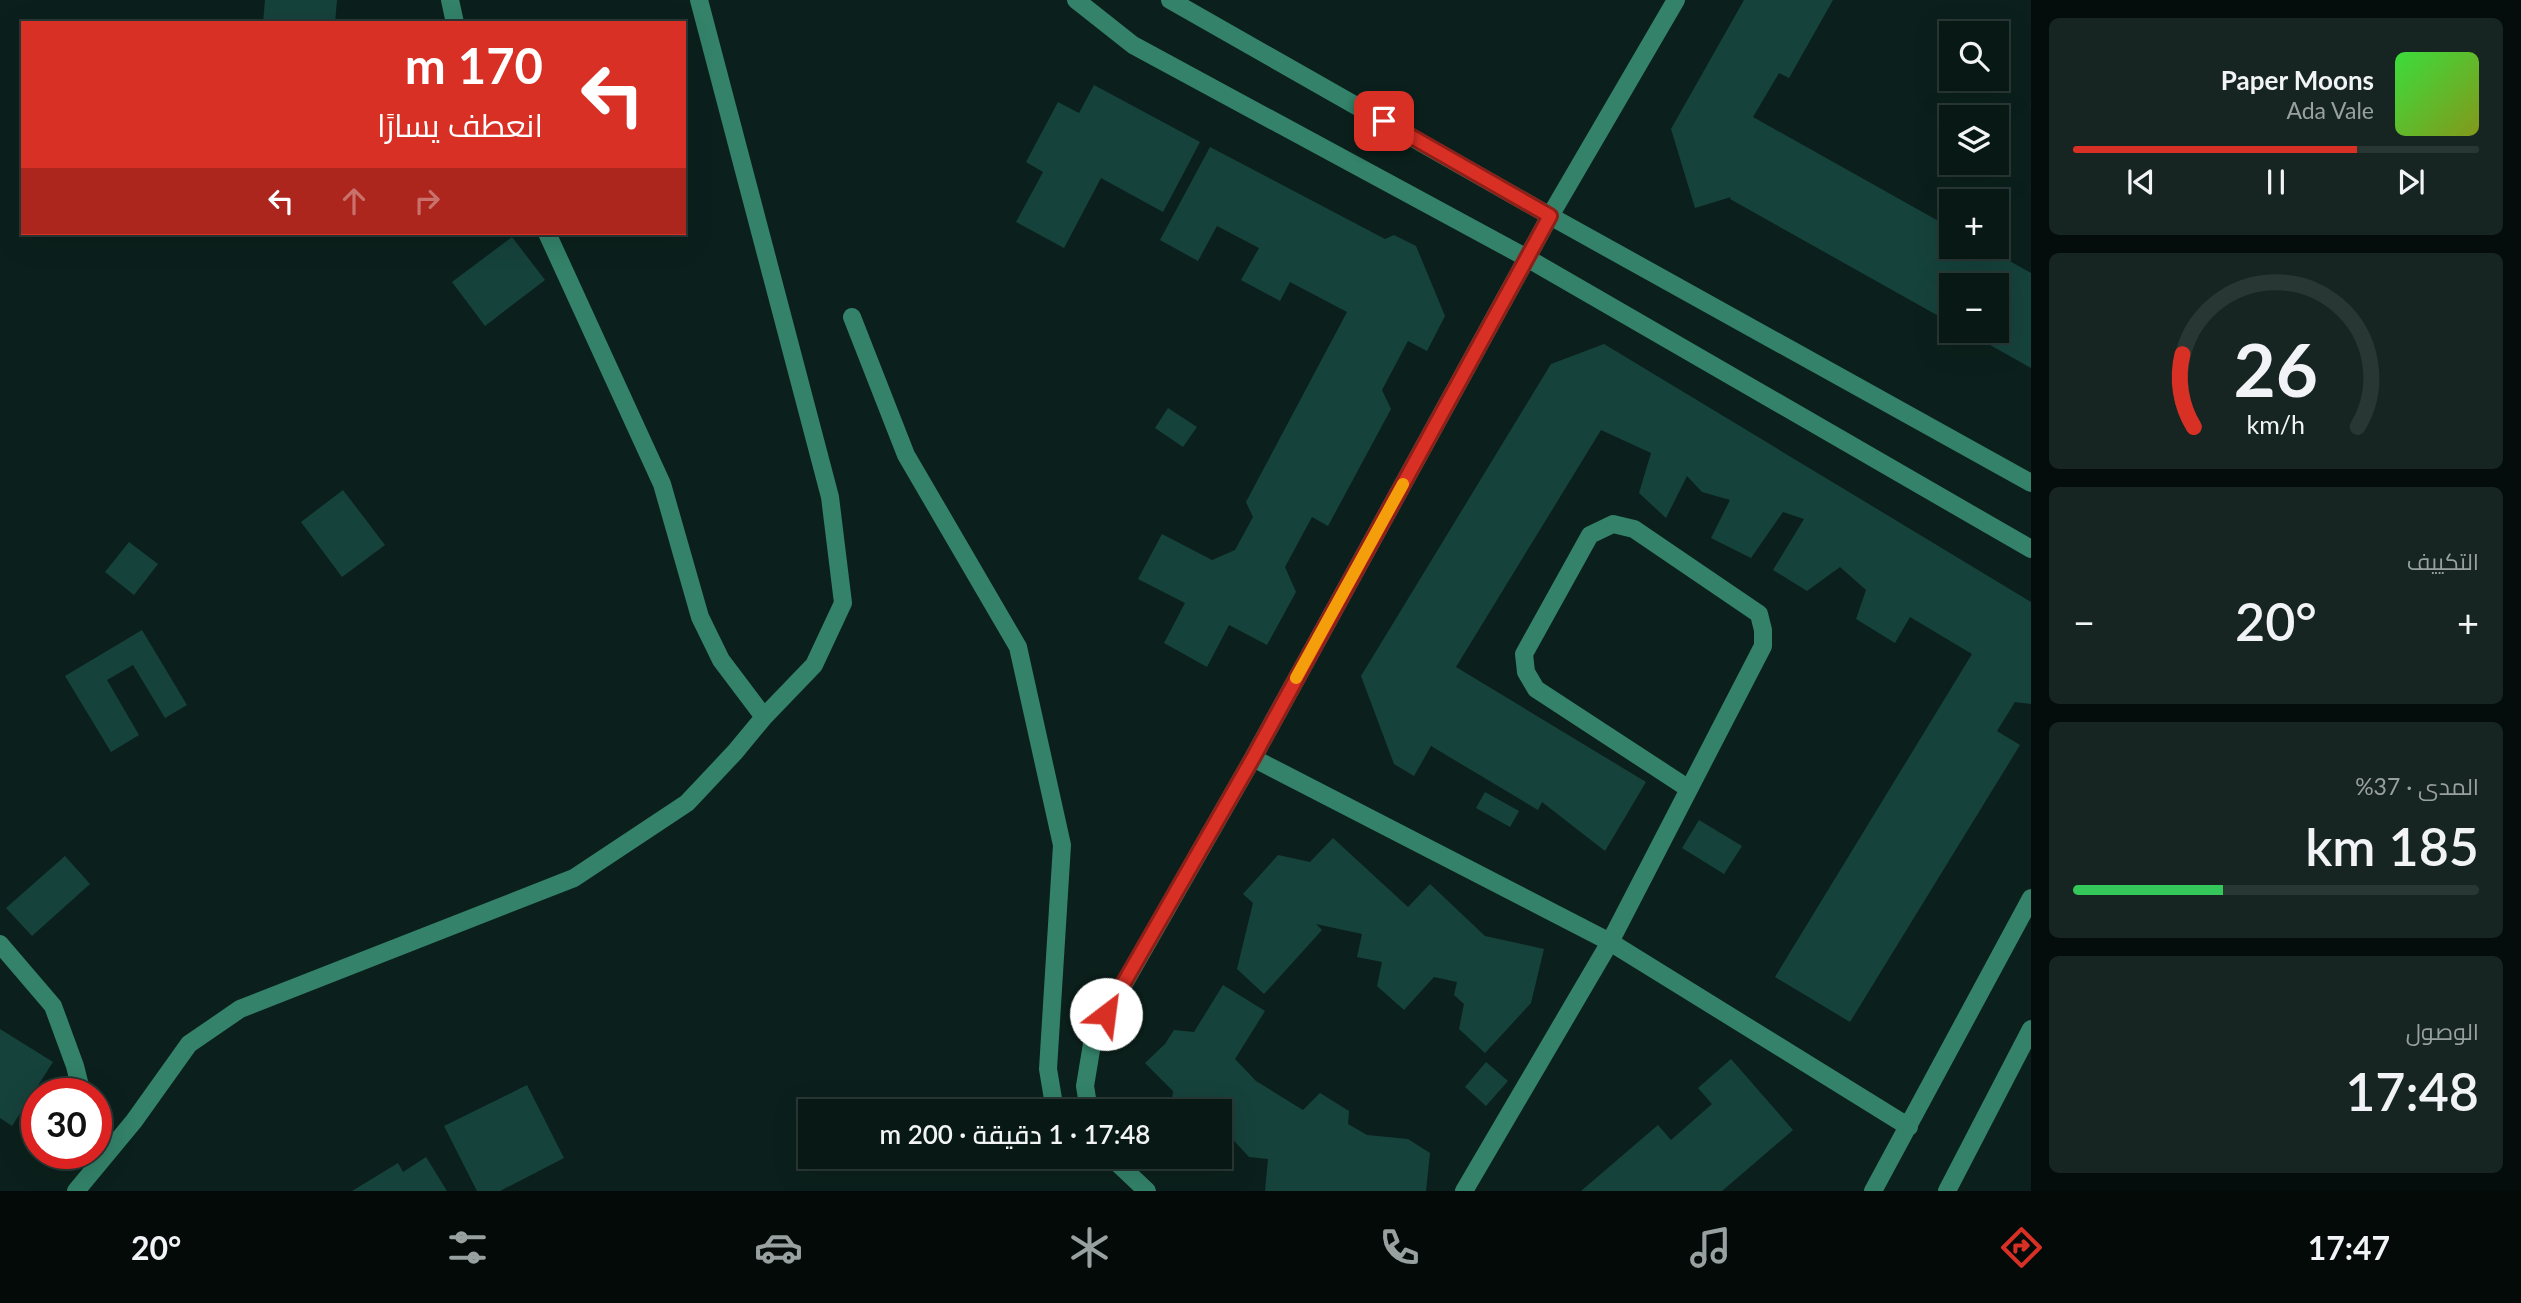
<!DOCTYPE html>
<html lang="ar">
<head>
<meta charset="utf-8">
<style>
  :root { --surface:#081815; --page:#162522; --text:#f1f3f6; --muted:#98a0a0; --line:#293734; --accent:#d93025 }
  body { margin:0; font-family:Lato,Cairo,sans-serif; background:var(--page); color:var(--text); direction:rtl; height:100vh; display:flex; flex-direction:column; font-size:26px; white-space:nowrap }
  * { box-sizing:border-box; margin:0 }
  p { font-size:23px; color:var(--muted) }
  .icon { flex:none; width:38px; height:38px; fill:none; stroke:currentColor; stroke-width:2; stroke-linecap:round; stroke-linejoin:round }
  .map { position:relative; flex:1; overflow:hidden; direction:ltr }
  .drawer { display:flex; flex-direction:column; gap:18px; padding:18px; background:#040d0c; width:490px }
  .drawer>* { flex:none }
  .top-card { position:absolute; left:21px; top:21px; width:665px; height:214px; border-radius:0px; box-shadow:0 7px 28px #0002,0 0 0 2px var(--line); direction:rtl; background:#d93025; color:#fff; overflow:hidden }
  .buttons { position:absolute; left:1939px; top:21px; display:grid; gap:14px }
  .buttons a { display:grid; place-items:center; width:70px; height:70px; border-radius:0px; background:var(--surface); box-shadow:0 7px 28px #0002,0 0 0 2px var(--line); font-size:35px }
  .speed { position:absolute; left:21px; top:1078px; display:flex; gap:14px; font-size:35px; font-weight:700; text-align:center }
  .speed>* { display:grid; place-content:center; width:91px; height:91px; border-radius:50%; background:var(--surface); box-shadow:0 7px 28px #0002,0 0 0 2px var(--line); line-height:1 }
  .speed .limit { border:10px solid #d22; background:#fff; color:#111 }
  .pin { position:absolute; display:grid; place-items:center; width:60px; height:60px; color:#fff; margin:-30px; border-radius:14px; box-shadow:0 4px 10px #0006 }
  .me { position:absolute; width:77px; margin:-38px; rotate:30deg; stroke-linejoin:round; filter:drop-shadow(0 0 5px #0008) }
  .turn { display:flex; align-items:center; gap:24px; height:147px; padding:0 28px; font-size:32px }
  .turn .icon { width:91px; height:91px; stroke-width:2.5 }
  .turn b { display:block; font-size:49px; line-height:60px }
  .lanes { display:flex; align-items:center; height:66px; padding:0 28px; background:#0003; justify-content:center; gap:35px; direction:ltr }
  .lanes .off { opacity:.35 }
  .big { font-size:52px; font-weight:600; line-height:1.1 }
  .drawer .widget { flex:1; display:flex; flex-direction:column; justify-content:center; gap:10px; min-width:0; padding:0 24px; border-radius:10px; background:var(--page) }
  .drawer .dial { align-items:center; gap:0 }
  .dial svg { height:182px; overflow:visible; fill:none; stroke:var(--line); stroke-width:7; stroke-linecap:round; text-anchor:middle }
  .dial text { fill:var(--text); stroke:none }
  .song { display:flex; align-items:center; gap:21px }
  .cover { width:84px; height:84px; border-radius:10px; background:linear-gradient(135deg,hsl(120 70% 55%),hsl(70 70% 35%)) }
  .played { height:7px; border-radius:4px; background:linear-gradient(90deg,var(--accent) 70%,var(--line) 70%) }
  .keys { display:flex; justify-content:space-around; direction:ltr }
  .heat { display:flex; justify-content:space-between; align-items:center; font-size:38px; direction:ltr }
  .charge { height:10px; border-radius:5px; background:linear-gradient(90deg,#34c759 37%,var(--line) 0) }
  .trip { position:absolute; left:798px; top:1099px; width:434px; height:70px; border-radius:0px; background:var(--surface); box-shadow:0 7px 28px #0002,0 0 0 2px var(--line); font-weight:600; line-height:70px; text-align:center; direction:rtl }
  .tab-bar { display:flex; height:112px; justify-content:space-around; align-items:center; background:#030a08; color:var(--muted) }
  .tab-bar .icon { width:49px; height:49px }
  .tab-bar .selected { color:var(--accent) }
  .tab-bar b { font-size:32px; color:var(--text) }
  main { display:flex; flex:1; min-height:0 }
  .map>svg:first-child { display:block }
</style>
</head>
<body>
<main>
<section class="drawer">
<div class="widget">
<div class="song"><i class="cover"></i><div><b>Paper Moons</b><p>Ada Vale</p></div></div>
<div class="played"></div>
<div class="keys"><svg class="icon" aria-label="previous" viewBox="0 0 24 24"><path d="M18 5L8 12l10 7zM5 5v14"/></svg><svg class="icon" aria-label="pause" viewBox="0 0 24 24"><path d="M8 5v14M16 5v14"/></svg><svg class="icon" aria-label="next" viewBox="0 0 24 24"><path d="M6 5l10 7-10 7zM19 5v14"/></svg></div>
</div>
<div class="widget dial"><svg viewBox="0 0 100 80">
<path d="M14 69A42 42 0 1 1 86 69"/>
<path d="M14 69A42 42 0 0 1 9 37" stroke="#d93025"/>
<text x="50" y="56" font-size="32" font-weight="700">26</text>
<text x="50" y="72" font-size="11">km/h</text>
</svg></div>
<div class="widget"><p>التكييف</p>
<div class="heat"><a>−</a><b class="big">20°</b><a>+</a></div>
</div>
<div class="widget"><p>المدى · 37%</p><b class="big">185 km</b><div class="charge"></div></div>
<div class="widget"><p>الوصول</p><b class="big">17:48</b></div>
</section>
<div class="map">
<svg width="2031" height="1191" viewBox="0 0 2031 1191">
  <rect width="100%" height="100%" fill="#0b201c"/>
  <path fill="#16423c" d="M265 0H337L335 23H263Z
    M1744 0H1833L1789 78 1779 73 1753 117 1951 228V247H1985L2031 273V368L1965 331H1997V285H1951V323L1730 199 1731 197 1695 208 1671 129Z
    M1094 85 1200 142 1163 212 1101 178 1064 248 1016 222 1043 172 1026 162 1058 102 1079 113Z
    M1210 147 1385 239 1394 235 1416 246 1445 316 1427 351 1408 341 1382 390 1391 409 1328 526 1312 517 1285 567 1296 592 1267 645 1229 625 1207 667 1164 643 1185 603 1138 579 1162 534 1212 560 1235 550 1253 517 1246 502 1347 312 1290 282 1280 301 1241 280 1259 248 1217 226 1198 261 1160 240Z
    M512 237 545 280 485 326 452 282Z
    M1604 344 2031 602V704L2015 702 1997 731 2020 745 1850 1022 1775 977 1972 654 1910 617 1895 643 1856 619 1866 590 1840 567 1807 591 1773 570 1804 519 1783 512 1751 558 1711 538 1730 500 1702 492 1687 476 1666 518 1639 493 1651 453 1601 430 1456 667 1646 782 1605 851 1542 802 1538 810 1431 746 1414 776 1394 764 1361 676 1551 364Z
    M1168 408 1197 427 1183 447 1155 428Z
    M343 490 385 545 342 577 301 522Z
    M129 542 158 564 134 595 105 572Z
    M142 630 187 705 165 718 133 665 107 680 139 735 111 752 65 676Z
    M1485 792 1519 811 1510 827 1476 808Z
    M1699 820 1742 846 1724 874 1682 848Z
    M1333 838 1408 907 1430 884 1485 936 1544 949 1531 1003 1485 1053 1459 1029 1464 1004 1454 995 1457 982 1434 977 1404 1010 1377 986 1382 962 1357 957 1362 934 1316 924 1322 930 1264 994 1237 969 1253 903 1243 894 1278 855 1310 862Z
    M65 856 90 884 32 936 6 908Z
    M1223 985 1265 1011 1235 1059 1256 1081 1303 1110 1320 1093 1349 1111 1348 1124 1367 1135 1408 1139 1430 1153 1426 1191H1265L1268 1159 1249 1157 1224 1130 1220 1136V1111H1171L1173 1091 1145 1063 1165 1044 1174 1030 1194 1032Z
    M0 1029 53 1062 12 1126 0 1118Z
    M1731 1059 1793 1130 1722 1191H1581L1658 1125 1671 1140 1712 1104 1698 1088Z
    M1486 1062 1508 1081 1486 1106 1465 1087Z
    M527 1085 564 1158 500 1191H477L444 1126Z
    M426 1157 447 1191H352L398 1163 403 1172Z
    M1186 1157H1207L1201 1166Z"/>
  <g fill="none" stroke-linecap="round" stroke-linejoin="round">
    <path stroke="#338269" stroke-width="18" d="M450 0 455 23
      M1076 0 1133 45 1527 258 2031 549
      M1170 0 1550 216 2031 483
      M547 233 662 484 700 617 721 660 764 717
      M852 317 906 455 1018 647 1062 845 1048 1069 1055 1111
      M1253 758 1610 942 1909 1127
      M0 944 53 1006 75 1066 82 1094
      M1089 1111 1085 1086 1093 1038 1253 758 1550 216 1676 0
      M1111 1157 1147 1191
      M76 1191 134 1121 189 1044 240 1009 574 878 687 803 735 752 764 717 814 665 843 603 830 497 699 0
      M1464 1191 1610 942 1763 646V630L1759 614 1634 529 1613 524 1590 535 1524 654 1526 672 1536 689 1689 789
      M1873 1191 2031 898
      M1947 1191 2031 1029"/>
  </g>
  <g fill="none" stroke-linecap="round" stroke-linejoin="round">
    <g stroke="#8d1f18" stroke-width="18">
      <path id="route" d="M1106 1014 1253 758 1550 216 1384 121"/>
    </g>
    <use href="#route" stroke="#d93025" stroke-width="12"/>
    <path stroke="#f59e0b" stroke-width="12" d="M1296 678 1403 484"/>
  </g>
</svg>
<div class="buttons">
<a><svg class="icon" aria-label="search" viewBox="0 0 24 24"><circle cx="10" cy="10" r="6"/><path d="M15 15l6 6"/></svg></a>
<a><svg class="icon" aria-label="layers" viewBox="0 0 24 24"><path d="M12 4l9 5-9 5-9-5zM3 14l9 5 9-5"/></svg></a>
<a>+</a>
<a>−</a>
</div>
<div class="speed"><div class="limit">30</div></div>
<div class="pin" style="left:1384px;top:121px;background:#d93025"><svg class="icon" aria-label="arrive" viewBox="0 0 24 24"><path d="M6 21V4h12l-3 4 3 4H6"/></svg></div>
<svg class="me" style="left:1106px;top:1014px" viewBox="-20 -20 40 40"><circle r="19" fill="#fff"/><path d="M0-13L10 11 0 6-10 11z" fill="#d93025"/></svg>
<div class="trip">17:48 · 1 دقيقة · 200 m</div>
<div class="top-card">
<div class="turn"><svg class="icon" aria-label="left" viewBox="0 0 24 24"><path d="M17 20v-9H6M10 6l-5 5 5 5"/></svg><div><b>170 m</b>انعطف يسارًا</div></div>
<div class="lanes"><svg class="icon" aria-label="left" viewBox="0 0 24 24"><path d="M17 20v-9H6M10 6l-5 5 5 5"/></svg><svg class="icon off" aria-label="ahead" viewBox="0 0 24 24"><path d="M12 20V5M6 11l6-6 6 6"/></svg><svg class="icon off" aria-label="right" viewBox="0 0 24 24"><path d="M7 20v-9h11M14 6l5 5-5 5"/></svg></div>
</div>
</div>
</main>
<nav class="tab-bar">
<b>17:47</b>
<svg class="icon selected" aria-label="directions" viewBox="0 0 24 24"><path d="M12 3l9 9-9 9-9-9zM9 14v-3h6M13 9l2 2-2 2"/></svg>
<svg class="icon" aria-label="music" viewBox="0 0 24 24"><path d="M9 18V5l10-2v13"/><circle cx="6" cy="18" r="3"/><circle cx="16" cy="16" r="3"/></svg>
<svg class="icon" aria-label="phone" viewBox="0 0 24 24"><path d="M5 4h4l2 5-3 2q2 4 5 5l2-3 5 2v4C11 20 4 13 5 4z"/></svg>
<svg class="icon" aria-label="climate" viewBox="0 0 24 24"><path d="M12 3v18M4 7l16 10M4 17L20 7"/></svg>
<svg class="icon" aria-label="car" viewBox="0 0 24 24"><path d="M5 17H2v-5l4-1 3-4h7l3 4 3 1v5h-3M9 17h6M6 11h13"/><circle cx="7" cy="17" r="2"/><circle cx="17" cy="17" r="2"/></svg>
<svg class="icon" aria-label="filters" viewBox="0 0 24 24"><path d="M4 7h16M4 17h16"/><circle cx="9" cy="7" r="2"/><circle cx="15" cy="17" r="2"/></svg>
<b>20°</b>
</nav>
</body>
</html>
